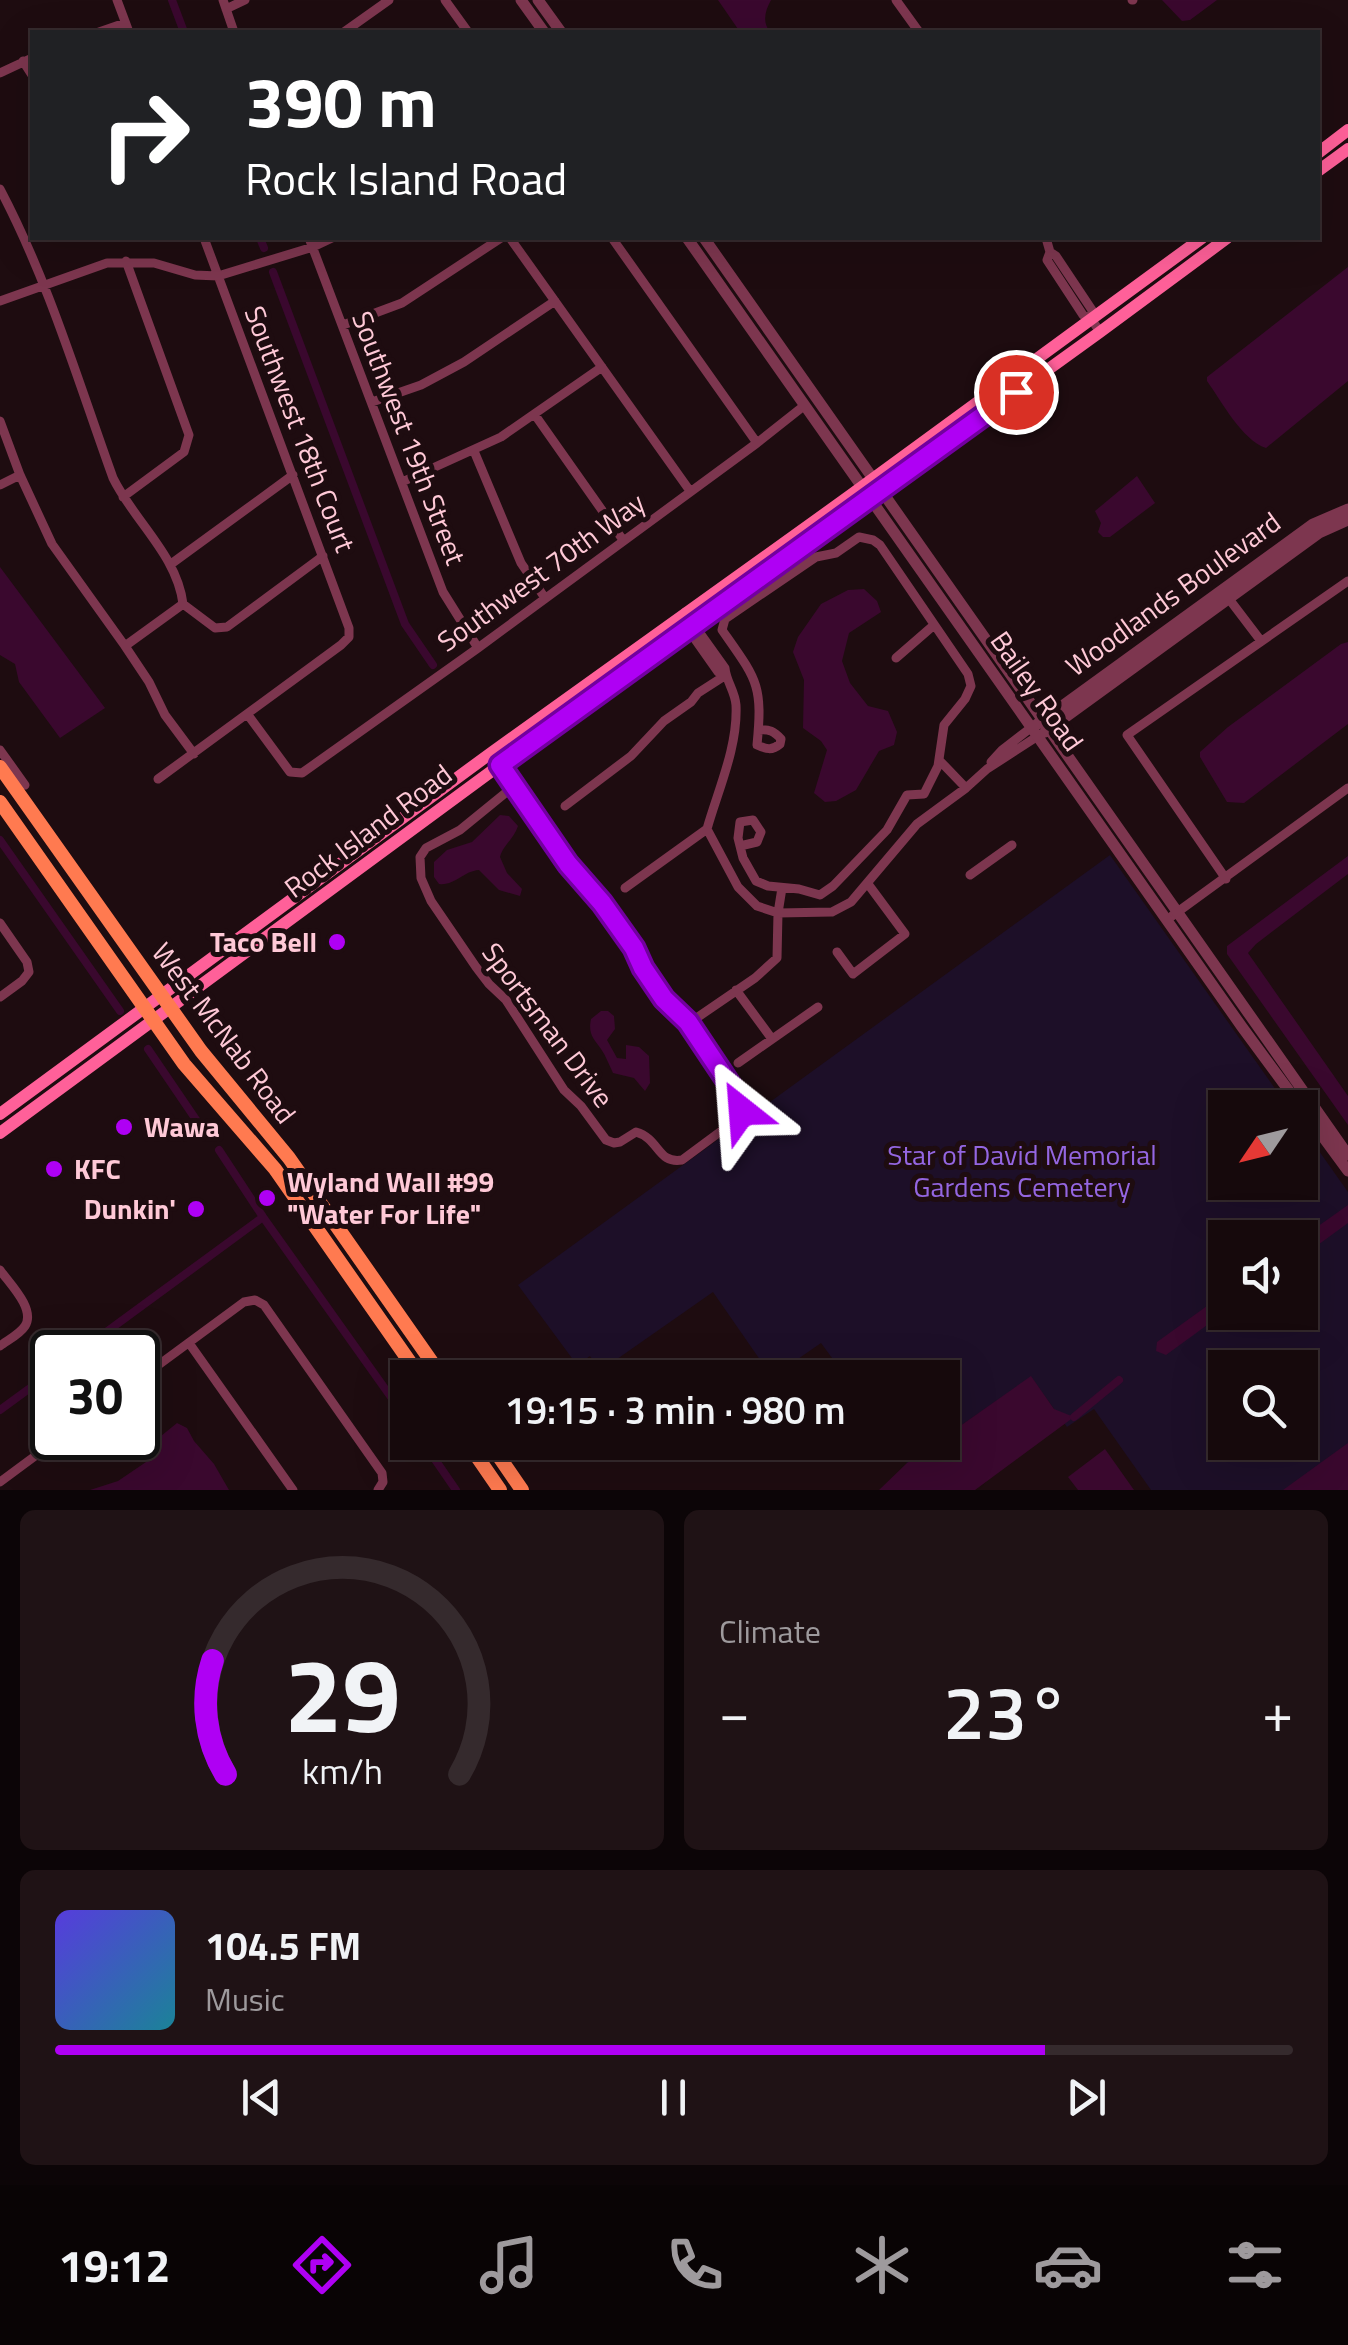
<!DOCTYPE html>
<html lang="en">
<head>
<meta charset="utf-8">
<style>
  :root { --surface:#16090c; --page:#1f1215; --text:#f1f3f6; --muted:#9e9a9d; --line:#352a2d; --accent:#af00f4 }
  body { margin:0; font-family:"Titillium Web",sans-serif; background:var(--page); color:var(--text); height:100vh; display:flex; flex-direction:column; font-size:38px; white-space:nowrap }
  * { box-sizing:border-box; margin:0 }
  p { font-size:32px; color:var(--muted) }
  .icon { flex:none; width:55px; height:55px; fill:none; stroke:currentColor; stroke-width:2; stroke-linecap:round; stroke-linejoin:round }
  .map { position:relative; height:1490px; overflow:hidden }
  .panel { display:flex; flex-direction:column; gap:20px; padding:20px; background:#0c0507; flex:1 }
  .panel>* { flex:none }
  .top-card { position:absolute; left:30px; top:30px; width:1290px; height:210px; border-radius:0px; box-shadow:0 10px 40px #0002,0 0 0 2px var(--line); background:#202124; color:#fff; overflow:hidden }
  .needle { width:65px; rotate:235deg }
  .tools { position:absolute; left:1208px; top:1090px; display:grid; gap:20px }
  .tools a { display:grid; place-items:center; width:110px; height:110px; border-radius:0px; background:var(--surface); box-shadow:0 10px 40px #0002,0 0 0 2px var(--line); font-size:50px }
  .speed { position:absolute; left:30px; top:1330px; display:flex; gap:20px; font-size:50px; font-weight:700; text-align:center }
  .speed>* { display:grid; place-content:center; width:130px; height:130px; border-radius:50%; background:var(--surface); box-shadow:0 10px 40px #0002,0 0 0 2px var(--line); line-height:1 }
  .speed .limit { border:5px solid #111; border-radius:15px; background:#fff; color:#111 }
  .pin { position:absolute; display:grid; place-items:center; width:85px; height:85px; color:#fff; margin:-42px; border:5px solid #fff; border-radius:50%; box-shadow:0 2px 10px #0007 }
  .me { position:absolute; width:110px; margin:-55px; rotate:332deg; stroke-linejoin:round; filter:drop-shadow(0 0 8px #0008) }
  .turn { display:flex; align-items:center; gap:35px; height:210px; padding:0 50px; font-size:45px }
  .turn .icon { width:130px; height:130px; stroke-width:2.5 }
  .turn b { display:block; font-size:70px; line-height:85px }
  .big { font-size:75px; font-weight:600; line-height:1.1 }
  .panel .card { flex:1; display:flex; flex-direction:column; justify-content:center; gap:15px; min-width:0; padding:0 35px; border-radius:15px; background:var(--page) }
  .panel .dial { align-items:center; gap:0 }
  .dial svg { height:260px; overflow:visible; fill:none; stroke:var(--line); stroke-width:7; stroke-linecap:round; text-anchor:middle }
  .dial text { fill:var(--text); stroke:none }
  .song { display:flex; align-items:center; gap:30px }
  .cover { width:120px; height:120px; border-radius:15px; background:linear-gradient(135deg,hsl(250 70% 55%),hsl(190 70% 35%)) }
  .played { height:10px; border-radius:5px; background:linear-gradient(90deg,var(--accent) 80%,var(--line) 80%) }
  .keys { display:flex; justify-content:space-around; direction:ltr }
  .heat { display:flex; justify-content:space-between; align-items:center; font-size:55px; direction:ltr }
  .panel .tiles { flex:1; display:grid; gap:20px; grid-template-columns:1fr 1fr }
  .card:last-child { grid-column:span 2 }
  .trip { position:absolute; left:390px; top:1360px; width:570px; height:100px; border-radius:0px; background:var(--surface); box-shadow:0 10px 40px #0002,0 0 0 2px var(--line); font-weight:600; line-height:100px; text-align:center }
  .menu { display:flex; height:160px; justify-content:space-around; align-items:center; background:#090405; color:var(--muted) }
  .menu .icon { width:70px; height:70px }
  .menu .selected { color:var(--accent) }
  .menu b { font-size:45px; color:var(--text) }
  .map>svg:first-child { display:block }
</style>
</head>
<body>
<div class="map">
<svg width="1348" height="1490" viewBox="0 0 1348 1490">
  <rect width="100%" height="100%" fill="#1e0c10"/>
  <path fill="#1d0f28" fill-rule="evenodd" d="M1110 855 1288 1107 1225 1108V1182H1300V1124L1348 1192V1490H1151L1094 1409 1067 1427 1031 1377 943 1438 942 1378 846 1377 821 1343 772 1377 713 1292 600 1371 590 1356 577 1365 518 1285ZM1225 1238H1300V1312H1225ZM1225 1368H1300V1442H1225Z
    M892 1443H936L907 1463Z"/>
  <path fill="#3a082e" d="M718 0H771C765 11 762 22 770 32H740Z
    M1162 0H1217L1190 20 1182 21Z
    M1348 267V381L1266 448C1242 440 1222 402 1207 381V377Z
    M1137 476 1155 503 1110 537H1103L1098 532 1101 523 1095 511Z
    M0 567 105 708 60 738 19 682 15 664 0 655Z
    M864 589 877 601 881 612 849 633 842 661 850 683 868 706 888 711 897 732 894 745 879 751 856 790 836 801 825 802 814 793 827 750 821 741 803 728 804 680 793 652 798 637 821 604 848 590Z
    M1348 642V724L1244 803 1227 802 1200 757V752L1228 727 1341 644Z
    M500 815 509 816 518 826C514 839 503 845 500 857L507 873 522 889 520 896 499 890 479 870C463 871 455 886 439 884L434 877V862L447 850 472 842Z
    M1348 856V874L1256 944 1248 953 1348 1096V1125L1227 954V946Z
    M601 1011H608L614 1016 615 1029 607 1040 617 1058 626 1059V1045L639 1047 649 1056 650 1083 645 1091 634 1078 613 1073C609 1065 606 1056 601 1049 593 1038 588 1034 591 1019Z
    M1348 1205V1223L1300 1258V1239Z
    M1225 1293V1312L1166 1355 1156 1351 1157 1342Z
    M1031 1376 1054 1409 1074 1417 975 1490H879L907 1463 936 1443 942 1442 943 1438Z
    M177 1423 187 1428 194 1441 214 1464 229 1490H90L118 1481 149 1460 161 1436Z
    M1348 1443V1490H1283Z
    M1105 1449 1134 1490H1078L1068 1477Z"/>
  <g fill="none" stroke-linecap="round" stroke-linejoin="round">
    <path stroke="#3a082e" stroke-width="8" d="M172 0 184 32
      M260 238 264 248
      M273 272 405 624 433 665
      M0 840 120 1011
      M148 1049 199 1124
      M219 1150 263 1217 408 1421
      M79 1352 263 1217
      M0 1410 52 1372
      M1074 1417 1119 1380
      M423 1442 456 1490"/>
    <path stroke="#7d364f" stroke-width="9" d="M117 0 129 32
      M223 0 234 32
      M445 0 468 32
      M896 0 919 32
      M1132 0H1133
      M226 9 245 0
      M99 32 125 23
      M344 32 389 0
      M23 61 32 75
      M0 73 32 58
      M0 189C48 280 78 381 113 478 134 521 177 555 183 604
      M309 238 443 592 478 648
      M510 238 690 491
      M612 238 757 443
      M1046 238 1050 252 1047 260 1083 315 1092 320 1100 332
      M1050 252 1056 256 1092 310V320
      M0 301 107 263H154L195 275 218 276 313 247 332 238
      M343 325 402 303 501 238
      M372 402 421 385 464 362 555 301
      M535 415 623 540
      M0 421 20 475 52 544 125 646 149 682 165 715 194 754
      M474 451 521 563 545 598
      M402 482 501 437 602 367
      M0 485 20 475
      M123 497 184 452 189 435 126 261
      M171 564 293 475
      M1226 595 1261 641
      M183 604 215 628 227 627 323 556
      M685 612 725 668C726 681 735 691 736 705 738 747 718 790 707 829L738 887 757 906 778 913 832 912 851 902 917 824 966 788 987 769 1038 736
      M687 628 718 672 726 675
      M125 646 183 604
      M896 658 934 625
      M248 715 290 772 302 773 478 648 757 443 805 405
      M0 750 25 785
      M491 753 567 864 602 903 634 948 643 967 663 999 688 1022 740 1100 741 1111 736 1120 682 1160C657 1164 660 1139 636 1132L620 1142 614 1143 606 1140 581 1106 564 1090 506 1000 489 984 476 967 431 901 421 878 420 857 426 848 460 830 514 786
      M939 760 966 788
      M991 762 1002 750 1032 727
      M158 779 341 645 349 637V628L204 238
      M565 806 631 756 664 721 691 702 698 693 726 675
      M740 846 757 842 761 832 753 820 740 822 738 838 743 858 756 881 768 886 799 889 820 895 833 886 887 830 907 795 924 794 938 766 944 725 965 699 971 686 968 674 880 545 873 540 859 537 836 553 816 557 725 619 722 630C757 680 763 684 757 745 766 749 772 751 780 744L781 739C774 731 769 729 759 730
      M970 875 1012 845
      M1226 879 1127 735 1348 581
      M625 888 707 829
      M1172 916 1348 788
      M0 923 27 962 29 972 22 981 0 997
      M837 952 853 974 905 934 868 884
      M736 990 772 1039
      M698 1017 755 978 777 958 778 913 782 888
      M738 1063 818 1007
      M0 1270C9 1283 36 1309 25 1326 20 1334 8 1340 0 1346
      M189 1343 293 1490
      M138 1380 244 1302 255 1300 264 1305 382 1473 383 1482 378 1490
      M0 1482 54 1442 67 1438"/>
    <path stroke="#7d364f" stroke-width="11" d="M521 0 544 32
      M538 0 561 32
      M687 238 1242 1027 1348 1171
      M704 238 1348 1155
      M1036 725 1313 524 1348 509
      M1045 732 1319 533 1348 520"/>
    <path stroke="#ff6099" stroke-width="12" d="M1318 153 1348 130
      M1318 171 1348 149
      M0 1114 491 753 851 495 1202 238
      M0 1133 500 765 1100 332 1227 238"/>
    <path stroke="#ff7a50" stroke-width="14" d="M0 767 201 1051 289 1158 443 1378
      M0 802 184 1064 275 1169 421 1378
      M467 1442 500 1490
      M489 1442 522 1490"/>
  </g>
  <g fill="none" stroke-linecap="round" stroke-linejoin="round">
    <g stroke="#72009f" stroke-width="25">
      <path id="route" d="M742 1111 740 1100 688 1022 664 999 643 968 634 948 602 903 568 864 500 765 1016 392"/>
    </g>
    <use href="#route" stroke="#af00f4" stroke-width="18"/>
  </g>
  <g fill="#af00f4" stroke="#1e0c10" stroke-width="4">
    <circle cx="337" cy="942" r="10"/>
    <circle cx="124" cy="1127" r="10"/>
    <circle cx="54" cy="1169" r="10"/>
    <circle cx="267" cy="1198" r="10"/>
    <circle cx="196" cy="1209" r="10"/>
  </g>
  <g text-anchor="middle" stroke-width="10" stroke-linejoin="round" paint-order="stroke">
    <g font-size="28" fill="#ffc9d7" stroke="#1e0c10">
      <text transform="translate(300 429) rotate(69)" y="10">Southwest 18th Court</text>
      <text transform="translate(409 438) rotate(69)" y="10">Southwest 19th Street</text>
      <text transform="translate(541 572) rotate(-36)" y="10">Southwest 70th Way</text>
      <text transform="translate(1173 594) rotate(-36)" y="10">Woodlands Boulevard</text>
      <text transform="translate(1037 691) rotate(55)" y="10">Bailey Road</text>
      <text transform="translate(368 831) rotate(-37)" y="10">Rock Island Road</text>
      <text transform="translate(548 1025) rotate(53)" y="10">Sportsman Drive</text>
      <text transform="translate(224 1033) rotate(53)" y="10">West McNab Road</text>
    </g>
    <g font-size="28" font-weight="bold" fill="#ffc9d7" stroke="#1e0c10" text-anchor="start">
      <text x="317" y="952" text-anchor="end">Taco Bell</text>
      <text x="144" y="1137">Wawa</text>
      <text x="74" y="1179">KFC</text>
      <text x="287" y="1192">Wyland Wall #99<tspan x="287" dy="32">"Water For Life"</tspan></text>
      <text x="176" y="1219" text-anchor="end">Dunkin'</text>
    </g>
    <g font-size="28" fill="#9466e1" stroke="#1e0c10">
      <text x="1022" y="1165">Star of David Memorial<tspan x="1022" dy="32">Gardens Cemetery</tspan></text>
    </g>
  </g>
</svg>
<div class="tools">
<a><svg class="needle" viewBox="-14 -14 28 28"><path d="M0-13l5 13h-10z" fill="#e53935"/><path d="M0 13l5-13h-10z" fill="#9e9a9d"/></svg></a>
<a><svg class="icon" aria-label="sound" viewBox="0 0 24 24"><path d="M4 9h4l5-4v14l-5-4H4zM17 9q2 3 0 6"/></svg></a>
<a><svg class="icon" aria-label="search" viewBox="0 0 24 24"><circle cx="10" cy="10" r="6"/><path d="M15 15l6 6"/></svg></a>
</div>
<div class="speed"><div class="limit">30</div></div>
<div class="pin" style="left:1016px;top:392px;background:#d93025"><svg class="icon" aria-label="arrive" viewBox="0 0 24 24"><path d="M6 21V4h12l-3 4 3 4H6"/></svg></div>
<svg class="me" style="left:742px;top:1111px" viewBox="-20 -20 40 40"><path d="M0-17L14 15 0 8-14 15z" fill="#af00f4" stroke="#fff" stroke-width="4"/></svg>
<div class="trip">19:15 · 3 min · 980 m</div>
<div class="top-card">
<div class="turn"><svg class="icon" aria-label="right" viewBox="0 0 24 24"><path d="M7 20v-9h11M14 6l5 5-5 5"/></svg><div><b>390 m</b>Rock Island Road</div></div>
</div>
</div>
<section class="panel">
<div class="tiles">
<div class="card dial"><svg viewBox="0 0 100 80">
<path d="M14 69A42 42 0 1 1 86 69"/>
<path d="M14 69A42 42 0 0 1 10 34" stroke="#af00f4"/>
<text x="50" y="56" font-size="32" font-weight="700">29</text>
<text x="50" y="72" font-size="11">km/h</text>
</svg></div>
<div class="card"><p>Climate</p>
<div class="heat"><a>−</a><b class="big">23°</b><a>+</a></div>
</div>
<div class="card">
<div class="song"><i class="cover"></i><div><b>104.5 FM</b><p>Music</p></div></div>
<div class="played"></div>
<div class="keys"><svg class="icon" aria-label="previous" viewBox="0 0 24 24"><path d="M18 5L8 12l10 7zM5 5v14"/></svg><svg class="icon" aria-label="pause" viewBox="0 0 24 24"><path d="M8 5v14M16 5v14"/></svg><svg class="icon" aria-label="next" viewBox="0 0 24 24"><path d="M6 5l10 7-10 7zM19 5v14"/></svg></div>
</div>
</div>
</section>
<nav class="menu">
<b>19:12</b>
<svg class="icon selected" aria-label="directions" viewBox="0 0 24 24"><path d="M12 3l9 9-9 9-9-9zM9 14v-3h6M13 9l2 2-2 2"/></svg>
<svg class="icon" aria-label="music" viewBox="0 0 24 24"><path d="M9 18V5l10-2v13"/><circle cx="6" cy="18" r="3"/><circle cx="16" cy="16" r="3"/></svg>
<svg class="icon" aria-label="phone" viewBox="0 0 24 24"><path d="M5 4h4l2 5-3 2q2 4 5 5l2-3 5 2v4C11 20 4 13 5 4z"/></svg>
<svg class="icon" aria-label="climate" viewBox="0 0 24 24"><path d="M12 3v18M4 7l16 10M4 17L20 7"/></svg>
<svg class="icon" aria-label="car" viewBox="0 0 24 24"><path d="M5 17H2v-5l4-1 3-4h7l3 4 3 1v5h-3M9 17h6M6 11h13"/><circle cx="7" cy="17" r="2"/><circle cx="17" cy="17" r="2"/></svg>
<svg class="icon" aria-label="filters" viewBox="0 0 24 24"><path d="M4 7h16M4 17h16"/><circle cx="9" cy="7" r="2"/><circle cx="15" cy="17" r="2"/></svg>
</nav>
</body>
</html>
